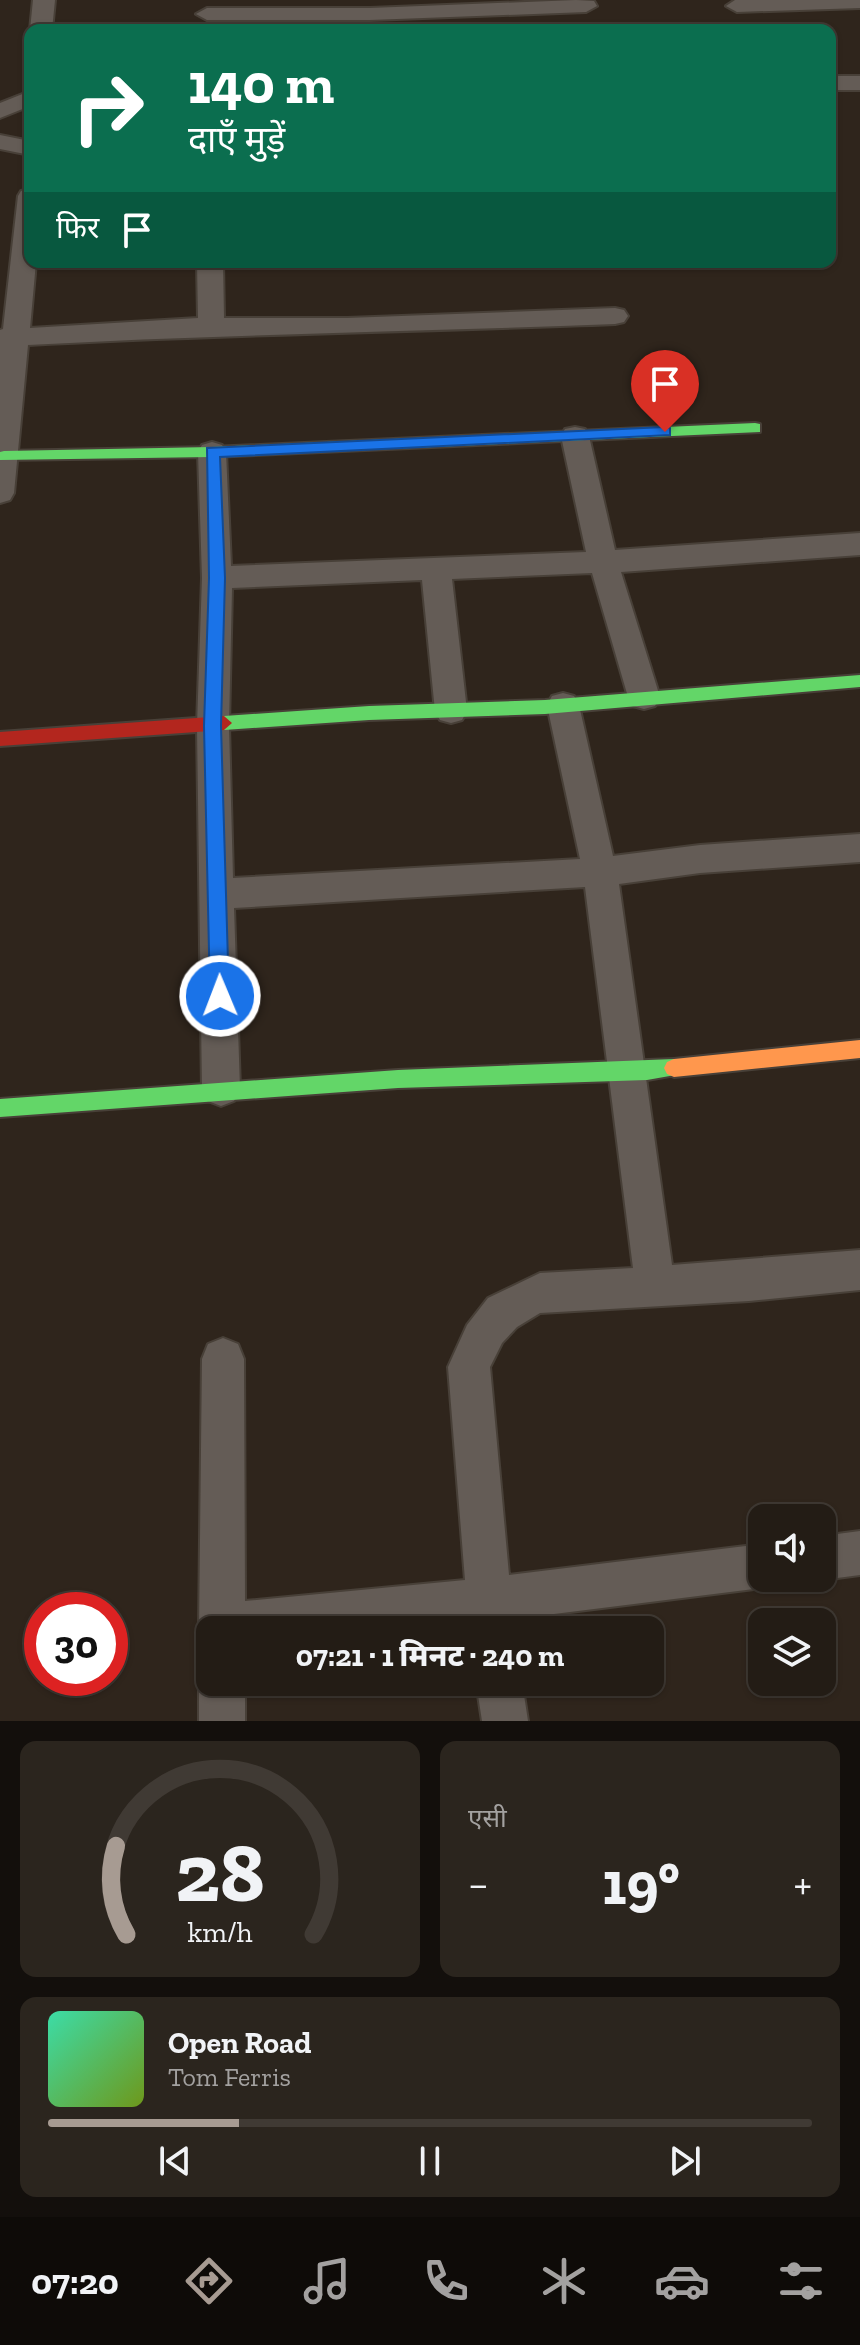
<!DOCTYPE html>
<html lang="hi">
<head>
<meta charset="utf-8">
<style>
  :root { --surface:#231c15; --page:#2b251e; --text:#f1f3f6; --muted:#a3a1a0; --line:#403a34; --accent:#a79b92 }
  body { margin:0; font-family:"Zilla Slab","Noto Sans Devanagari",serif; background:var(--page); color:var(--text); height:100vh; display:flex; flex-direction:column; font-size:30px; white-space:nowrap }
  * { box-sizing:border-box; margin:0 }
  p { font-size:26px; color:var(--muted) }
  .icon { flex:none; width:44px; height:44px; fill:none; stroke:currentColor; stroke-width:2; stroke-linecap:round; stroke-linejoin:round }
  .map { position:relative; height:1721px; overflow:hidden }
  .sheet { display:flex; flex-direction:column; gap:20px; padding:20px; background:#130f0c; flex:1 }
  .sheet>* { flex:none }
  .top-card { position:absolute; left:24px; top:24px; width:812px; height:244px; border-radius:16px; box-shadow:0 2px 6px #0004,0 0 0 2px var(--line); background:#0b6e4f; color:#fff; overflow:hidden }
  .controls { position:absolute; left:748px; top:1504px; display:grid; gap:16px }
  .controls a { display:grid; place-items:center; width:88px; height:88px; border-radius:16px; background:var(--surface); box-shadow:0 2px 6px #0004,0 0 0 2px var(--line); font-size:40px }
  .speed { position:absolute; left:24px; top:1592px; display:flex; gap:16px; font-size:40px; font-weight:700; text-align:center }
  .speed>* { display:grid; place-content:center; width:104px; height:104px; border-radius:50%; background:var(--surface); box-shadow:0 2px 6px #0004,0 0 0 2px var(--line); line-height:1 }
  .speed .limit { border:12px solid #d22; background:#fff; color:#111 }
  .pin { position:absolute; display:grid; place-items:center; width:68px; height:68px; color:#fff; margin:-82px -34px; border-radius:50% 50% 50% 0; rotate:-45deg; box-shadow:0 0 8px #0007 }
  .pin .icon { rotate:45deg }
  .me { position:absolute; width:88px; margin:-44px; rotate:359deg; stroke-linejoin:round; filter:drop-shadow(0 0 6px #0008) }
  .turn { display:flex; align-items:center; gap:28px; height:168px; padding:0 32px; font-size:36px }
  .turn .icon { width:104px; height:104px; stroke-width:2.5 }
  .turn b { display:block; font-size:56px; line-height:68px }
  .then { display:flex; align-items:center; height:76px; padding:0 32px; background:#0003; gap:16px; font-size:30px }
  .big { font-size:60px; font-weight:800; line-height:1.1 }
  .sheet .tile { flex:1; display:flex; flex-direction:column; justify-content:center; gap:12px; min-width:0; padding:0 28px; border-radius:16px; background:var(--page) }
  .sheet .dial { align-items:center; gap:0 }
  .dial svg { height:208px; overflow:visible; fill:none; stroke:var(--line); stroke-width:7; stroke-linecap:round; text-anchor:middle }
  .dial text { fill:var(--text); stroke:none }
  .song { display:flex; align-items:center; gap:24px }
  .cover { width:96px; height:96px; border-radius:12px; background:linear-gradient(135deg,hsl(160 70% 55%),hsl(80 70% 35%)) }
  .played { height:8px; border-radius:4px; background:linear-gradient(90deg,var(--accent) 25%,var(--line) 25%) }
  .keys { display:flex; justify-content:space-around; direction:ltr }
  .heat { display:flex; justify-content:space-between; align-items:center; font-size:44px; direction:ltr }
  .sheet .tiles { flex:1; display:grid; gap:20px; grid-template-columns:1fr 1fr }
  .tile:last-child { grid-column:span 2 }
  .trip { position:absolute; left:196px; top:1616px; width:468px; height:80px; border-radius:16px; background:var(--surface); box-shadow:0 2px 6px #0004,0 0 0 2px var(--line); font-weight:800; line-height:80px; text-align:center }
  .menu { display:flex; height:128px; justify-content:space-around; align-items:center; background:#0e0b08; color:var(--muted) }
  .menu .icon { width:56px; height:56px }
  .menu .active { color:var(--accent) }
  .menu b { font-size:36px; color:var(--text) }
  .map>svg:first-child { display:block }
</style>
</head>
<body>
<div class="map">
<svg width="860" height="1721" viewBox="0 0 860 1721">
  <rect width="100%" height="100%" fill="#2f251c"/>
  <g fill="none" stroke-linecap="round" stroke-linejoin="round">
    <g stroke="#484038" stroke-width="4">
      <path id="street" d="M33 0H55L52 30H30Z
        M576 0 594 1 597 6 586 12 370 20H207L196 14 207 8H370Z
        M735 0H860V8L737 12 726 6Z
        M830 76H860V90H830Z
        M30 91V106L0 118V103Z
        M0 135 30 141V155L0 149Z
        M30 189V262H36L30 328 198 318 197 262H223L224 318H347L615 308 624 310 628 316 624 322 615 324C419 332 224 334 28 345L14 493 10 500 0 503V330L3 329 18 196 21 191Z
        M575 427 585 429 589 436 615 550 860 533V555L621 572 660 697 655 706 644 709 633 706 628 697 592 573 452 579 467 711 462 720 451 723 440 720 435 711 422 580 232 588 229 726 233 878 580 859 547 705 552 696 563 693 574 696 579 705 613 856 700 845 860 834V862L700 873 619 884 672 1265 860 1250V1290L749 1301 540 1313 517 1327 502 1343 490 1367 509 1575 762 1544V1578H779L778 1582 762 1588 514 1619 515 1630H469V1624L412 1630H210V1648L206 1646 199 1630 202 1359 208 1344 223 1338 238 1344 244 1359 245 1601 465 1580 448 1367 467 1325 488 1298 540 1273 633 1268 585 887 234 908 240 1089 234 1101 221 1106 208 1101 202 1089 197 726 202 578 198 452 202 445 212 442 222 445 226 452 231 566 586 552 561 436 565 429Z
        M860 1531V1575L822 1580 817 1578H822V1536Z
        M210 1664V1682H245V1721H199V1682L206 1666Z
        M476 1682H522L528 1721H482Z"/>
    </g>
    <g stroke="#484038" stroke-width="4">
      <path id="fast" d="M755 423 760 424V432L212 457 0 460V452L4 451 212 447Z
        M860 675V687L545 714 369 720 224 730 216 723 224 716 369 706 545 700Z
        M674 1059 681 1062 684 1068 681 1074 647 1080 398 1088 0 1117V1099L398 1070Z"/>
    </g>
    <g stroke="#484038" stroke-width="4">
      <path id="slow" d="M860 1040V1058L674 1077 667 1074 664 1068 667 1062 674 1059Z"/>
    </g>
    <g stroke="#484038" stroke-width="4">
      <path id="jam" d="M224 716 232 723 224 730 0 746V732Z"/>
    </g>
    <use href="#street" fill="#645c56" fill-rule="evenodd"/>
    <use href="#fast" fill="#63d668" fill-rule="evenodd"/>
    <use href="#slow" fill="#ff974d" fill-rule="evenodd"/>
    <use href="#jam" fill="#b3261e" fill-rule="evenodd"/>
  </g>
  <path fill="#1a73e8" stroke="#114b97" stroke-width="2" d="M665 427 670 428V435L220 457 225 578 221 726 229 996 226 1002 220 1004 213 1002 210 996 204 726 209 578 207 448Z"/>
</svg>
<div class="controls">
<a><svg class="icon" aria-label="sound" viewBox="0 0 24 24"><path d="M4 9h4l5-4v14l-5-4H4zM17 9q2 3 0 6"/></svg></a>
<a><svg class="icon" aria-label="layers" viewBox="0 0 24 24"><path d="M12 4l9 5-9 5-9-5zM3 14l9 5 9-5"/></svg></a>
</div>
<div class="speed"><div class="limit">30</div></div>
<div class="pin" style="left:665px;top:432px;background:#d93025"><svg class="icon" aria-label="arrive" viewBox="0 0 24 24"><path d="M6 21V4h12l-3 4 3 4H6"/></svg></div>
<svg class="me" style="left:220px;top:996px" viewBox="-20 -20 40 40"><circle r="17" fill="#1a73e8" stroke="#fff" stroke-width="3"/><path d="M0-11L8 9 0 5-8 9z" fill="#fff"/></svg>
<div class="trip">07:21 · 1 मिनट · 240 m</div>
<div class="top-card">
<div class="turn"><svg class="icon" aria-label="right" viewBox="0 0 24 24"><path d="M7 20v-9h11M14 6l5 5-5 5"/></svg><div><b>140 m</b>दाएँ मुड़ें</div></div>
<div class="then">फिर<svg class="icon" aria-label="arrive" viewBox="0 0 24 24"><path d="M6 21V4h12l-3 4 3 4H6"/></svg></div>
</div>
</div>
<section class="sheet">
<div class="tiles">
<div class="tile dial"><svg viewBox="0 0 100 80">
<path d="M14 69A42 42 0 1 1 86 69"/>
<path d="M14 69A42 42 0 0 1 10 35" stroke="#a79b92"/>
<text x="50" y="56" font-size="32" font-weight="700">28</text>
<text x="50" y="72" font-size="11">km/h</text>
</svg></div>
<div class="tile"><p>एसी</p>
<div class="heat"><a>−</a><b class="big">19°</b><a>+</a></div>
</div>
<div class="tile">
<div class="song"><i class="cover"></i><div><b>Open Road</b><p>Tom Ferris</p></div></div>
<div class="played"></div>
<div class="keys"><svg class="icon" aria-label="previous" viewBox="0 0 24 24"><path d="M18 5L8 12l10 7zM5 5v14"/></svg><svg class="icon" aria-label="pause" viewBox="0 0 24 24"><path d="M8 5v14M16 5v14"/></svg><svg class="icon" aria-label="next" viewBox="0 0 24 24"><path d="M6 5l10 7-10 7zM19 5v14"/></svg></div>
</div>
</div>
</section>
<nav class="menu">
<b>07:20</b>
<svg class="icon active" aria-label="directions" viewBox="0 0 24 24"><path d="M12 3l9 9-9 9-9-9zM9 14v-3h6M13 9l2 2-2 2"/></svg>
<svg class="icon" aria-label="music" viewBox="0 0 24 24"><path d="M9 18V5l10-2v13"/><circle cx="6" cy="18" r="3"/><circle cx="16" cy="16" r="3"/></svg>
<svg class="icon" aria-label="phone" viewBox="0 0 24 24"><path d="M5 4h4l2 5-3 2q2 4 5 5l2-3 5 2v4C11 20 4 13 5 4z"/></svg>
<svg class="icon" aria-label="climate" viewBox="0 0 24 24"><path d="M12 3v18M4 7l16 10M4 17L20 7"/></svg>
<svg class="icon" aria-label="car" viewBox="0 0 24 24"><path d="M5 17H2v-5l4-1 3-4h7l3 4 3 1v5h-3M9 17h6M6 11h13"/><circle cx="7" cy="17" r="2"/><circle cx="17" cy="17" r="2"/></svg>
<svg class="icon" aria-label="filters" viewBox="0 0 24 24"><path d="M4 7h16M4 17h16"/><circle cx="9" cy="7" r="2"/><circle cx="15" cy="17" r="2"/></svg>
</nav>
</body>
</html>
